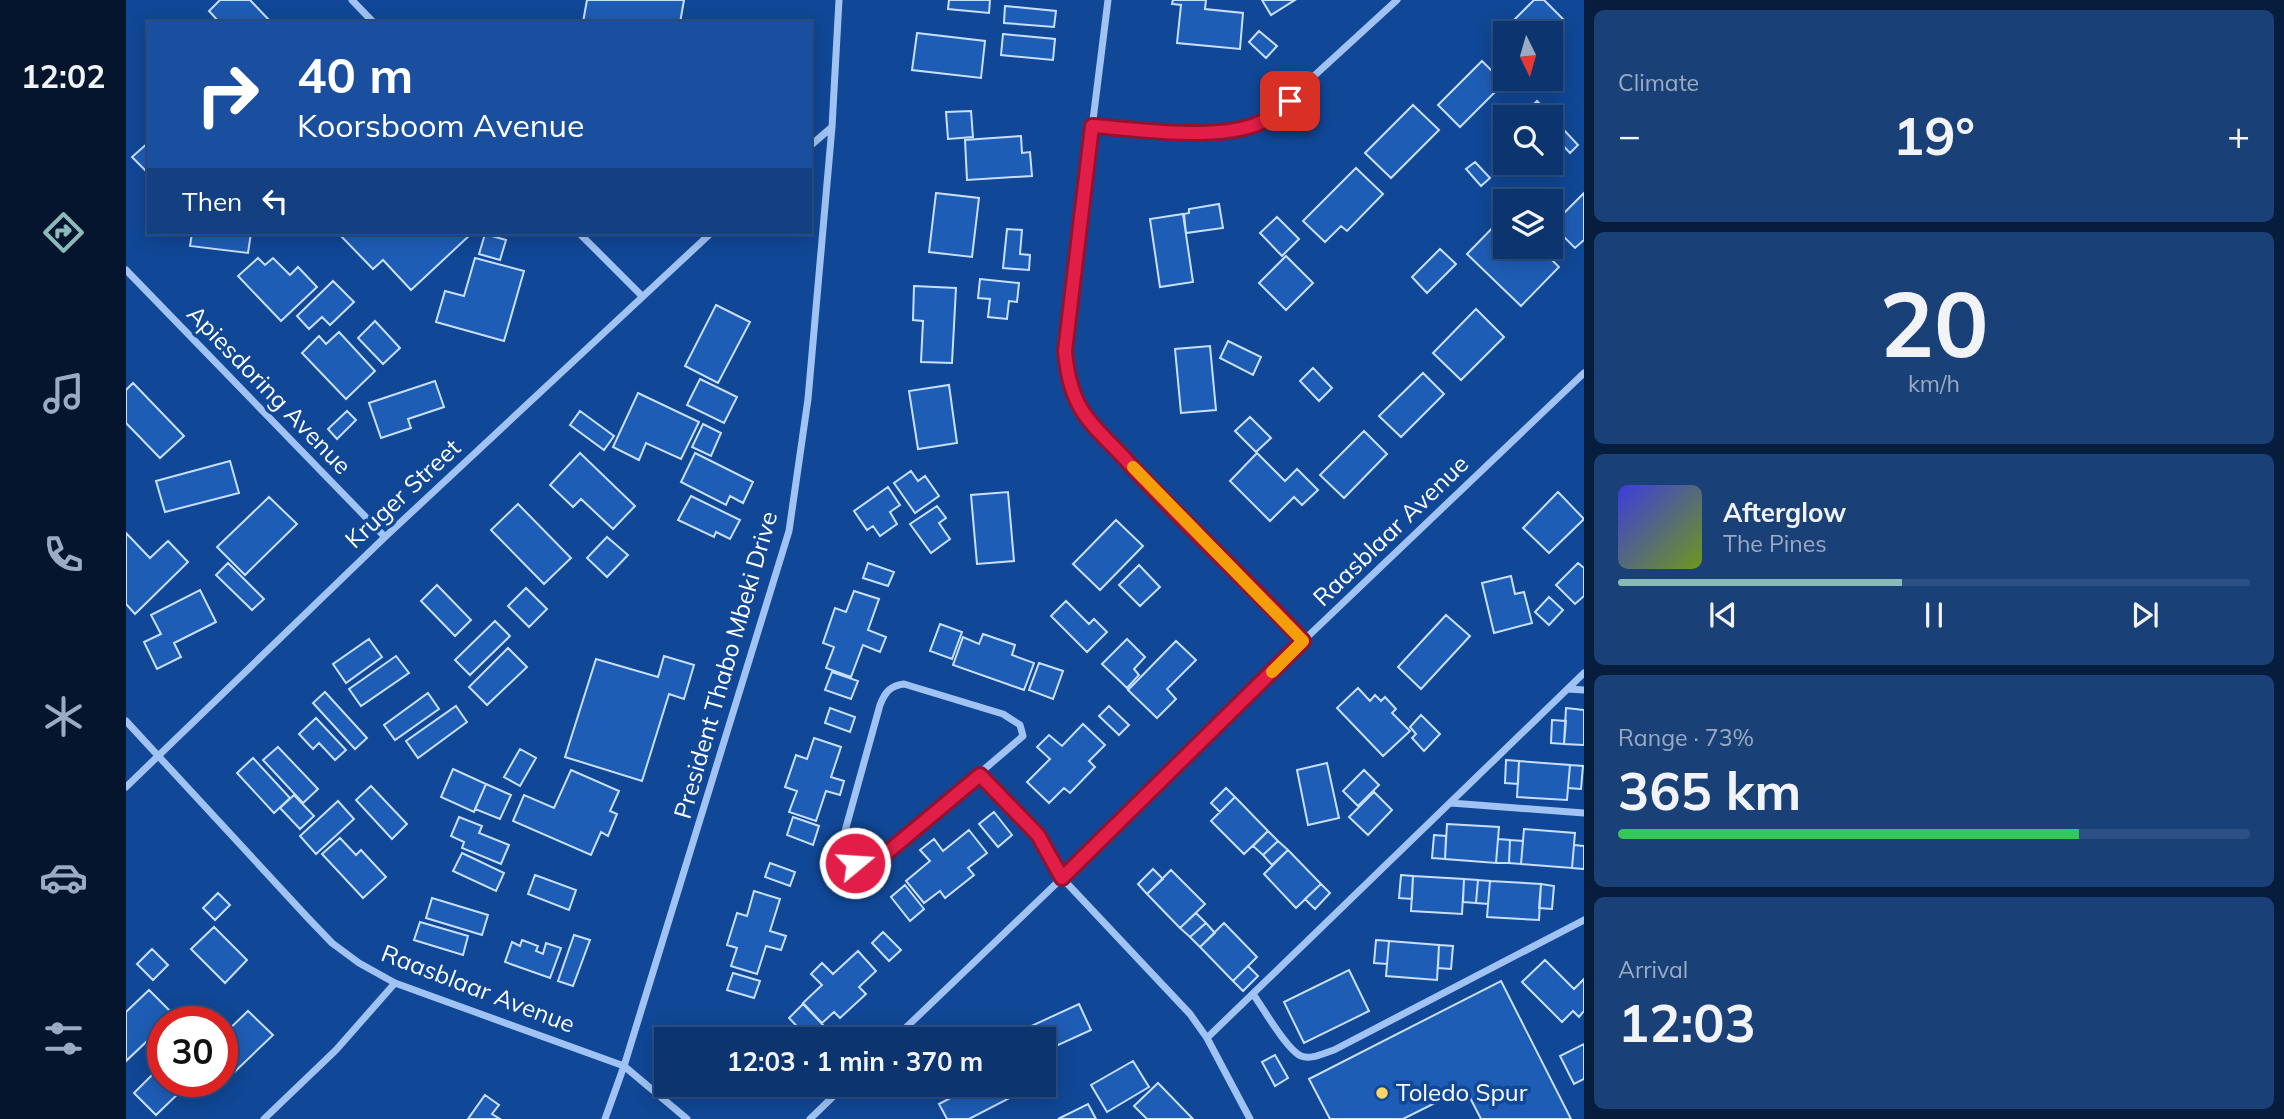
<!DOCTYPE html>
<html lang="en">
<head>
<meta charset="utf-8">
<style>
  :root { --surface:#0c3570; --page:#1a4078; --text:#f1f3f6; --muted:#9aabc3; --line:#2c5083; --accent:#8bbbb9 }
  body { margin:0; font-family:Mulish,sans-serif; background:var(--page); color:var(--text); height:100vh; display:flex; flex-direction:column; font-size:26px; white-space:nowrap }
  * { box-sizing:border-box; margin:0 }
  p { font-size:23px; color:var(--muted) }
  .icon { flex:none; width:38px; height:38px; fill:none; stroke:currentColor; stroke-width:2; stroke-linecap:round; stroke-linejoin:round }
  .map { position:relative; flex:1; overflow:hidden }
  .drawer { display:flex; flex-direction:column; gap:10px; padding:10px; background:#071d3e; width:700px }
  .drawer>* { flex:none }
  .hud { position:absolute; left:21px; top:21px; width:665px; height:214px; border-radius:0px; box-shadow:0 4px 18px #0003,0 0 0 2px var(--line); background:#1a4fa0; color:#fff; overflow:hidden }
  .needle { width:46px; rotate:175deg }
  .buttons { position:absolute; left:1367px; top:21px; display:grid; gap:14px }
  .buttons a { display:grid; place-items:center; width:70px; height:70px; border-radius:0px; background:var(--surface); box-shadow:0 4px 18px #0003,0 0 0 2px var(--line); font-size:35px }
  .speed { position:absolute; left:21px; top:1006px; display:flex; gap:14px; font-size:35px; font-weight:700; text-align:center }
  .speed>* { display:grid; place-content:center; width:91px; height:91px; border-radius:50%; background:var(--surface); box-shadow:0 4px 18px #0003,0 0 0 2px var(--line); line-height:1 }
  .speed .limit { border:10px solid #d22; background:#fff; color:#111 }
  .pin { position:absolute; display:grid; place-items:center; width:60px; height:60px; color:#fff; margin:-30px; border-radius:14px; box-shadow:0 4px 10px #0006 }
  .me { position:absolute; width:77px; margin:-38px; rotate:72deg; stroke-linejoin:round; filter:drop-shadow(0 0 5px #0008) }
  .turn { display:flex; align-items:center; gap:24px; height:147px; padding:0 35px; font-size:32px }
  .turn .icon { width:91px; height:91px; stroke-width:2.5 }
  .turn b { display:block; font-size:49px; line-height:60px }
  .then { display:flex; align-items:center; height:66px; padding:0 35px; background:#0003; gap:14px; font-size:26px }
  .big { font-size:52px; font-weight:700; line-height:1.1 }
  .drawer .card { flex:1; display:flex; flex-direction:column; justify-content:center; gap:10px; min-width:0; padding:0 24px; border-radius:10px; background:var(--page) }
  .drawer .dial { align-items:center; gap:0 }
  .dial b { font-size:91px; line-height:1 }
  .song { display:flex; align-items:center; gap:21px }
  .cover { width:84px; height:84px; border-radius:10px; background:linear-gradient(135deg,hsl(240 70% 55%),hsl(80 70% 35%)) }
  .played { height:7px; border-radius:4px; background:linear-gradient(90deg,var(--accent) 45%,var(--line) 45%) }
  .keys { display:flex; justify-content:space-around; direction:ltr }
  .heat { display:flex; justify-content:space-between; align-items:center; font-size:38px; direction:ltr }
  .charge { height:10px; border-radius:5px; background:linear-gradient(90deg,#34c759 73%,var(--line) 0) }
  .trip { position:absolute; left:528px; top:1027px; width:402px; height:70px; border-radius:0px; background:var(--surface); box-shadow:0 4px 18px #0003,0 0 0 2px var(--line); font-weight:700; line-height:70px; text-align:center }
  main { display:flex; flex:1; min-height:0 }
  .dock { display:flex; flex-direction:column; width:126px; justify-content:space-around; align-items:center; background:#05152d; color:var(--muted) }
  .dock .icon { width:49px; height:49px }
  .dock .active { color:var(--accent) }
  .dock b { font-size:32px; color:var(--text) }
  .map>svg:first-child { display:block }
</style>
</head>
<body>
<main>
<nav class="dock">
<b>12:02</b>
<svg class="icon active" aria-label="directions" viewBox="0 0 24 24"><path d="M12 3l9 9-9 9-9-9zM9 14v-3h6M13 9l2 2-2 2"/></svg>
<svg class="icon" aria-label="music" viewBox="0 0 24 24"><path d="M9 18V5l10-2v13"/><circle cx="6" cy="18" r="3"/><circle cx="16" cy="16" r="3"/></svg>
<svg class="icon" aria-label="phone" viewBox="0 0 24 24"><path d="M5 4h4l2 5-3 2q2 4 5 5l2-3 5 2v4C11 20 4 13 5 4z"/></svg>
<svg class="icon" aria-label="climate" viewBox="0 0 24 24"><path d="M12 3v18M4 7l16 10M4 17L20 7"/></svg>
<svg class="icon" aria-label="car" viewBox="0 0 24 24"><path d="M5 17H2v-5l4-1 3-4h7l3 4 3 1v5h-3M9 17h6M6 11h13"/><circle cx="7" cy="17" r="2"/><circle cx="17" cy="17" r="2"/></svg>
<svg class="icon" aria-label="filters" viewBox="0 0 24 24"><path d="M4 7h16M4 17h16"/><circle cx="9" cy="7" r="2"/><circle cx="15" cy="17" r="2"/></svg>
</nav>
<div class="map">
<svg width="1458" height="1119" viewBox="0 0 1458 1119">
  <rect width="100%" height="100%" fill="#104796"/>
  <path fill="#1e5db6" stroke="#c8dffe" stroke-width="2" d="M94 0H124L146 23H94L83 11Z
    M461 0H558L554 23H461L457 22Z
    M823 0H864L863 13 822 9Z
    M1047 0H1080L1079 9 1117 13 1114 49 1051 43 1055 5 1046 4Z
    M1136 0H1169L1145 15Z
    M1408 0H1418L1437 19 1424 33H1379V52L1367 41Z
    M879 6 930 11 928 27 878 23Z
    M1133 31 1151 46 1140 58 1123 42Z
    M791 33 859 41 855 78 786 70Z
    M877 34 929 39 927 60 875 55Z
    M1356 61 1378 83 1334 127 1312 105Z
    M1411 101 1427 117 1424 119V117H1411L1403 109Z
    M1287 105 1313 130 1265 178 1239 153Z
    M845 111 847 137 822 139 820 112Z
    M1437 129 1452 145 1444 153 1429 137Z
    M895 136 896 153 904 152 906 176 841 180 839 140Z
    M23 142V174L6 157Z
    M1349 162 1364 178 1355 186 1340 169Z
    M1230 168 1257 194 1221 231 1215 226 1199 242 1177 221Z
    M810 193 853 198 846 257 803 252Z
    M1458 193V240L1449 248 1426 225Z
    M1093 204 1097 228 1060 233 1058 214 1063 213V209Z
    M1057 214 1067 282 1034 287 1024 219Z
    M1379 215V247H1413L1433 267 1395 306 1341 254Z
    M1151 217 1173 239 1156 256 1134 233Z
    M881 229 896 230 894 254 904 255 903 270 877 268Z
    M66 233H125L122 253 64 246Z
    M212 233H344L345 234 285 290 257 260 247 269Z
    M359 234 380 240 374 260 353 254Z
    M1314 249 1330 264 1301 293 1286 277Z
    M1160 256 1187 283 1160 310 1133 283Z
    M132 258 139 265 147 258 164 275 172 267 191 287 155 321 112 276Z
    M349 258 398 271 378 341 310 322 319 291 338 296Z
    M854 279 893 283 891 302 883 301 881 319 862 317 864 299 852 298Z
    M207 281 228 302 204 325 196 317 183 329 171 316Z
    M788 286 830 288 826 363 795 362 797 321 787 320Z
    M590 305 624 322 592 383 559 366Z
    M1350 309 1378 337 1335 380 1307 353Z
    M249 321 274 348 257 364 232 338Z
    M213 332 249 371 220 399 176 353 193 336 200 344Z
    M1102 341 1135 357 1127 375 1094 358Z
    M1084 346 1090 410 1055 413 1049 349Z
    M1187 368 1206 388 1193 401 1174 381Z
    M1297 373 1318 394 1275 437 1253 416Z
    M574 379 611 397 598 423 561 405Z
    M309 381 318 407 282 419 285 428 255 438 243 403Z
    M7 383 58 436 34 458 0 423V390Z
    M823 385 831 443 792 449 783 391Z
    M512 393 573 422 555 459 520 443 513 460 487 447Z
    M221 411 230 420 211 439 202 429Z
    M454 411 488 436 478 450 444 425Z
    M1124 417 1145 438 1130 452 1109 431Z
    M577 424 595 433 585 456 566 447Z
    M1238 431 1261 454 1218 498 1194 475Z
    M454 453 509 506 487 529 455 499 447 507 424 485Z
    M569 453 627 482 617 503 604 496 600 505 555 482Z
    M1131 453 1159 481 1171 469 1192 490 1176 505 1168 497 1144 521 1104 481Z
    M104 461 113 493 39 512 30 481Z
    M785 471 792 481 799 476 813 496 789 513 768 483Z
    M762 487 774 505 764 512 771 524 754 536 747 526 741 530 728 511Z
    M882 492 888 561 851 564 845 495Z
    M1432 492 1458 519 1423 553 1397 528Z
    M565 496 614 520 604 539 590 532 588 537 552 520Z
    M143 497 171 524 119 575 91 547Z
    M392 504 445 558 418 584 365 530Z
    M811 506 820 518 813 523 824 539 805 553 784 524Z
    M990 520 1017 546 974 590 947 564Z
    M0 533 24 558 42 541 62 562 9 614 0 604Z
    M481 537 502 555 481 577 461 558Z
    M102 563 138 599 126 610 90 575Z
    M742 563 768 572 762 586 737 578Z
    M1452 563 1458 568V596L1449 604 1430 585Z
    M1013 565 1034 587 1014 606 993 585Z
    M1385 576 1389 594 1398 592 1406 623 1368 633 1356 583Z
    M311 585 345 620 329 636 295 601Z
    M400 588 421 609 403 627 382 606Z
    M74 590 90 622 48 643 55 657 31 669 18 642 35 634 25 615Z
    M728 591 753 599 742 630 760 637 754 652 737 645 725 677 700 668 708 647 697 643 709 608 720 612Z
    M1423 597 1437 610 1423 625 1409 612Z
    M940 601 963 624 968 619 981 632 961 652 925 616Z
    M1320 615 1344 636 1295 689 1272 667Z
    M369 621 384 636 344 675 329 660Z
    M814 624 836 632 826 659 804 651Z
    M857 634 889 645 886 655 908 663 898 690 827 665 837 637 853 644Z
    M243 639 256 657 220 683 207 664Z
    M1001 639 1019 657 1008 669 1013 675 1001 688 976 664Z
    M1050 641 1070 660 1041 689 1050 699 1031 718 1002 690Z
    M382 648 401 667 361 705 343 687Z
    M270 656 283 673 235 706 223 689Z
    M538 656 568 665 558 699 543 694 516 781 439 757 470 659 532 677Z
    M913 663 937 671 927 699 903 690Z
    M706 672 732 681 725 699 699 690Z
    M1232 688 1244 701 1249 695 1255 701 1259 697 1270 709 1266 713 1284 731 1257 756 1211 708Z
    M199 692 241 738 229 749 187 703Z
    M302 693 313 709 269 740 258 725Z
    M330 706 341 722 292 758 280 741Z
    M983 706 1003 725 993 735 973 716Z
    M704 708 729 717 724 732 699 723Z
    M1440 708 1458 710V745L1438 744Z
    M1295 715 1314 734 1298 751 1286 738 1290 734 1284 727Z
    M190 718 220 750 209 760 193 743 187 749 173 734Z
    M1426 720 1440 721 1438 744 1425 743Z
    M957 724 979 745 963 761 969 767 944 793 938 788 923 803 901 782 924 759 911 747 923 735 936 746Z
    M688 738 715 747 705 777 718 781 714 795 700 791 690 821 663 812 671 791 659 787 670 755 681 759Z
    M152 747 192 789 177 803 137 760Z
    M394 749 410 758 394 786 378 777Z
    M127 758 164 798 148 813 111 773Z
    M1380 760 1393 761 1392 784 1379 783Z
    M1393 761 1444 765 1441 800 1391 797Z
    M1201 763 1213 818 1182 825 1171 770Z
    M1444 765 1457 766 1455 789 1442 788Z
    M327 769 360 784 348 812 315 797Z
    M445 770 493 791 484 811 491 814 482 836 475 832 465 855 387 821 398 795 428 808Z
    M1238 770 1253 785 1232 806 1217 791Z
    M360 784 385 795 374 819 349 809Z
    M245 786 281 824 266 839 230 800Z
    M1100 788 1109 797 1094 812 1085 803Z
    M1248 792 1266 810 1242 835 1223 817Z
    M168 795 188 816 174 829 154 808Z
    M1109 797 1142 831 1118 854 1085 821Z
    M212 801 228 819 190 854 174 836Z
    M868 812 886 835 872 847 853 824Z
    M333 817 356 826 353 833 383 845 375 864 336 848 338 842 325 836Z
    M667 817 693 826 687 845 661 835Z
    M1321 824 1373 827 1370 863 1319 859Z
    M1398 829 1449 833 1446 868 1395 864Z
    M843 830 861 853 842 868 848 875 819 898 814 891 798 903 780 881 804 861 794 850 808 839 817 851Z
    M1142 831 1152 841 1137 855 1127 846Z
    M1308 835 1320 836 1319 859 1306 858Z
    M214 838 230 855 235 850 260 877 237 898 196 854Z
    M1372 839 1384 840 1383 863H1370Z
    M1384 840 1397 841 1395 864 1383 863Z
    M1152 841 1162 850 1146 865 1137 855Z
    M1448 845 1458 846V869L1446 868Z
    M1162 850 1195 884 1170 908 1138 874Z
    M336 853 378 873 370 891 327 871Z
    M644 863 669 872 664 886 639 877Z
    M1027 869 1037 879 1021 894 1012 884Z
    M1045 870 1079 904 1054 928 1021 894Z
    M409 875 450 890 443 910 402 894Z
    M1275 875 1287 876 1286 899 1273 898Z
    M1287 876 1338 879 1336 914 1285 911Z
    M1338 879 1352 880 1350 903 1337 902Z
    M1352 880 1364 881 1362 904 1350 903Z
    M1364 881 1415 884 1413 920 1361 917Z
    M1195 884 1204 893 1189 909 1179 899Z
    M1415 884 1428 886 1426 909 1413 908Z
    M779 885 798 909 784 921 765 897Z
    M628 891 654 899 644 931 660 936 655 950 640 946 631 974 605 966 611 948 601 945 611 913 621 916Z
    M92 893 104 905 89 920 77 908Z
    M306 898 362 915 356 935 300 918Z
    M1070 913 1080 923 1064 937 1054 928Z
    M294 922 342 936 337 955 288 940Z
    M1080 923 1089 933 1074 947 1064 937Z
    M1098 923 1131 957 1107 981 1074 947Z
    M88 927 121 960 99 983 65 949Z
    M757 932 775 950 763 961 746 943Z
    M448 935 464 940 447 986 432 981Z
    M396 940 412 946 410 951 417 954 420 943 435 948 424 978 379 962 386 942 394 946Z
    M1250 940 1263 941 1261 964 1248 963Z
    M1263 941 1313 945 1311 980 1260 976Z
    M1313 945 1327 946 1325 969 1312 968Z
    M26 949 42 965 27 980 11 964Z
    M732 951 750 971 733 987 740 994 714 1018 708 1012 696 1023 677 1003 696 985 685 974 696 963 707 974Z
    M1419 960 1448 989 1458 979V1011L1453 1017 1447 1011 1436 1022 1396 982Z
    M1122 966 1132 976 1117 991 1107 981Z
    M1223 970 1243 1011 1178 1043 1158 1002Z
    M607 973 634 981 628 998 601 990Z
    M1375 981 1445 1119H1355L1339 1088 1277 1119H1204L1183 1079Z
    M23 990 48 1015 41 1022H37V1026L0 1061V1012Z
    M677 1004 698 1026 684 1040 663 1018Z
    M953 1004 965 1030 919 1051V1040H890L888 1034Z
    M122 1011 147 1035 100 1080 96 1076V1036Z
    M1458 1044V1079L1448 1084 1434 1056Z
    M1149 1055 1162 1078 1149 1086 1136 1062Z
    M1007 1061 1023 1087 981 1112 965 1085Z
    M36 1065 37 1082H52L58 1088 30 1115 8 1093Z
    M1032 1083 1067 1119H1021L1008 1106Z
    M849 1085H891L895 1092 843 1119H821L813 1104Z
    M359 1095 373 1105 366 1114 374 1119H342Z
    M962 1104 970 1119H932Z"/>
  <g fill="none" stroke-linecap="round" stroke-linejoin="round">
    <path stroke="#a0c3f4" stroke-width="7" d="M226 0 248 23
      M982 0 941 328C939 352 939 374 949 396 961 422 983 441 1002 462 1058 524 1120 580 1177 641
      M966 126 1079 133 1112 130 1141 119 1271 0
      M684 146 706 127
      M453 233 516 296
      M0 270 259 537
      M778 684 877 714 894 725 897 736 751 861 729 863C717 853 716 846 719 831L754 705C759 692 764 686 778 684Z
      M1442 689 1458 690
      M0 721 182 918 206 943 233 963 269 983 498 1066 561 1119
      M854 774 912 835 936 878 1064 1014 1081 1038 1124 1119
      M0 787 259 537 585 233
      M1325 803 1458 813
      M1127 994C1137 1008 1161 1050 1175 1056 1185 1060 1198 1053 1208 1050L1458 920
      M1081 1038 1458 673
      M767 1040 936 878 1177 641 1458 373
      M138 1119 210 1050 269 983
      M479 1119 498 1066 663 531 682 399 706 127 713 0
      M684 1119 719 1085"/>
  </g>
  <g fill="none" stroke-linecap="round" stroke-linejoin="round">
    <g stroke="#92132f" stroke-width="18">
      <path id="route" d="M729 863 751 861 854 775 912 835 936 878 1177 641C1120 579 1057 523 1000 460 985 443 965 427 954 407 944 389 941 371 939 351L966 126C1012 129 1103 144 1143 118 1150 113 1157 106 1164 101"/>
    </g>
    <use href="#route" stroke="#e11d48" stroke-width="12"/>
    <path stroke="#f59e0b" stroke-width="12" d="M1007 467 1177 641 1146 672"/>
  </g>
  <circle fill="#ffd663" stroke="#104796" stroke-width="2.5" cx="1256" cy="1093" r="7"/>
  <g text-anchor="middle" stroke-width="7" stroke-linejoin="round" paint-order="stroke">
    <g font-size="24" fill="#fff" stroke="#104796">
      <text transform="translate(143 390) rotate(46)" y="8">Apiesdoring Avenue</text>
      <text transform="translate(277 494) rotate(-43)" y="8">Kruger Street</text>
      <text transform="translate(1265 531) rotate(-44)" y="8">Raasblaar Avenue</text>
      <text transform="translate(600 665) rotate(-74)" y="8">President Thabo Mbeki Drive</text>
      <text transform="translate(352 989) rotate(21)" y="8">Raasblaar Avenue</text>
    </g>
    <g font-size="24" fill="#fff" stroke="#104796" text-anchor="start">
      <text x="1270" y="1101">Toledo Spur</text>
    </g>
  </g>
</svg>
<div class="buttons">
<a><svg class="needle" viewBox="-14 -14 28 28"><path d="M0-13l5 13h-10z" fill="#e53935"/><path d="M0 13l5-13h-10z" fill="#9aabc3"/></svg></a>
<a><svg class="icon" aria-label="search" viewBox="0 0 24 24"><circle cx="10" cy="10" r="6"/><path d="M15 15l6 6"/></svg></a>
<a><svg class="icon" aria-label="layers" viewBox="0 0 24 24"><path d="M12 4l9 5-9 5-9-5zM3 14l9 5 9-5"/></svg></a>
</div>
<div class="speed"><div class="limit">30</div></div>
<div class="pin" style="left:1164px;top:101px;background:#d93025"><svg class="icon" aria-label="arrive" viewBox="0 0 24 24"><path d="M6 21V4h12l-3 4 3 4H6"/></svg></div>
<svg class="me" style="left:729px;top:863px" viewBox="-20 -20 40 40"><circle r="17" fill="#e11d48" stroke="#fff" stroke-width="3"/><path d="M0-11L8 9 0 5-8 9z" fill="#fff"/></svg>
<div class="trip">12:03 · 1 min · 370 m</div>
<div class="hud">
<div class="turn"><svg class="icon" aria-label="right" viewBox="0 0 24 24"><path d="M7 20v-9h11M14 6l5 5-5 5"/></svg><div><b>40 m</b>Koorsboom Avenue</div></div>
<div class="then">Then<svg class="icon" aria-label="left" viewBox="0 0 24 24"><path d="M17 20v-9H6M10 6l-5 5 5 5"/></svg></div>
</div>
</div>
<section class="drawer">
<div class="card"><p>Climate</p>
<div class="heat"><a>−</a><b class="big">19°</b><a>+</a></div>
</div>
<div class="card dial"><b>20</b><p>km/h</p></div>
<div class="card">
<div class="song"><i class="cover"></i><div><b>Afterglow</b><p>The Pines</p></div></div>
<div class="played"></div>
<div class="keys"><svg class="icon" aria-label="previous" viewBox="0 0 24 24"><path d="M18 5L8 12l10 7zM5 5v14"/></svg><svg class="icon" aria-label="pause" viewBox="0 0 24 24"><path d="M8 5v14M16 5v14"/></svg><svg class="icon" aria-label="next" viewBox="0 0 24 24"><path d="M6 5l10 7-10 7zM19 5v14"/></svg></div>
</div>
<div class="card"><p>Range · 73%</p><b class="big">365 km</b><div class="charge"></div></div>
<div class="card"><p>Arrival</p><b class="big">12:03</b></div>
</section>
</main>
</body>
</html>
